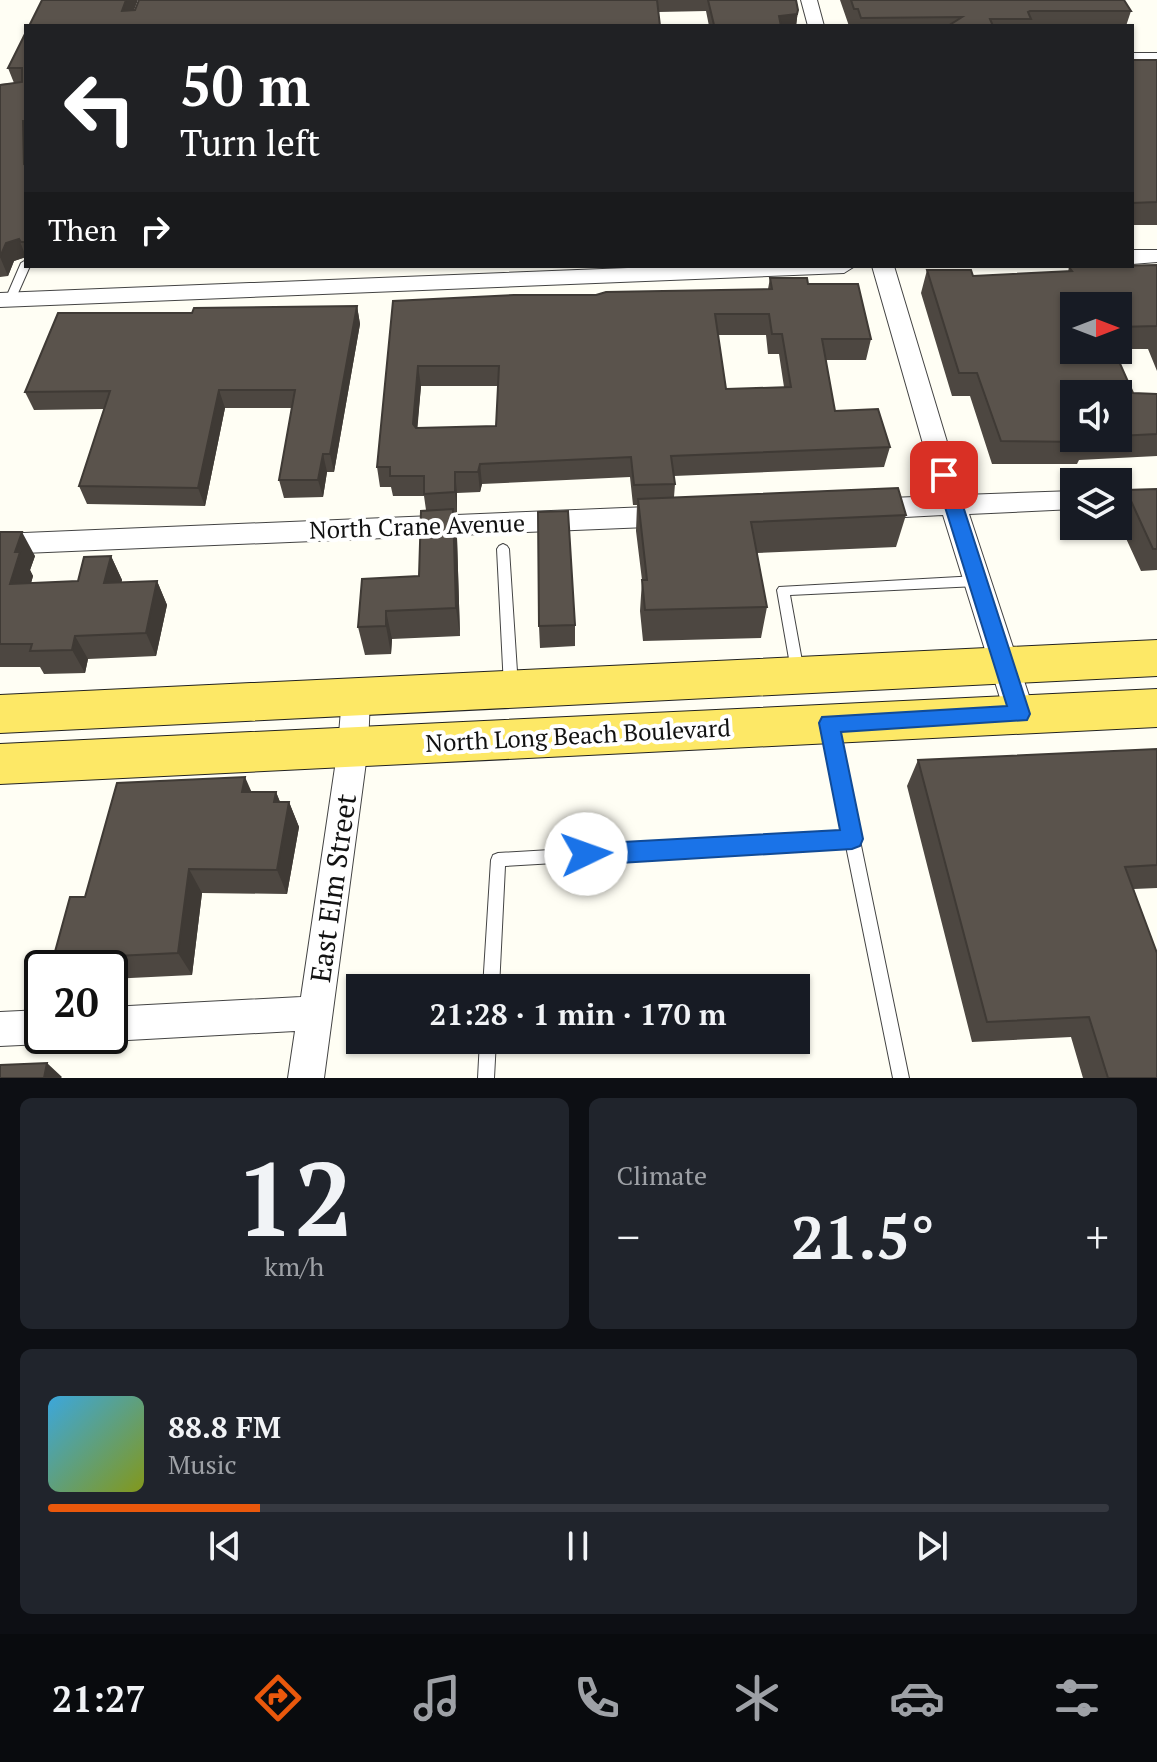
<!DOCTYPE html>
<html lang="en">
<head>
<meta charset="utf-8">
<style>
  :root { --surface:#171b24; --page:#20242c; --text:#f1f3f6; --muted:#9ea1a6; --line:#363941; --accent:#ea580c }
  body { margin:0; font-family:"PT Serif",serif; background:var(--page); color:var(--text); height:100vh; display:flex; flex-direction:column; font-size:30px; white-space:nowrap }
  * { box-sizing:border-box; margin:0 }
  p { font-size:26px; color:var(--muted) }
  .icon { flex:none; width:44px; height:44px; fill:none; stroke:currentColor; stroke-width:2; stroke-linecap:round; stroke-linejoin:round }
  .map { position:relative; height:1078px; overflow:hidden }
  .sheet { display:flex; flex-direction:column; gap:20px; padding:20px; background:#0d0f14; flex:1 }
  .sheet>* { flex:none }
  .banner { position:absolute; left:24px; top:24px; width:1110px; height:244px; border-radius:0px; box-shadow:0 2px 6px #0004; background:#202124; color:#fff; overflow:hidden }
  .needle { width:52px; rotate:90deg }
  .buttons { position:absolute; left:1060px; top:292px; display:grid; gap:16px }
  .buttons a { display:grid; place-items:center; width:72px; height:72px; border-radius:0px; background:var(--surface); box-shadow:0 2px 6px #0004; font-size:40px }
  .speed { position:absolute; left:24px; top:950px; display:flex; gap:16px; font-size:40px; font-weight:700; text-align:center }
  .speed>* { display:grid; place-content:center; width:104px; height:104px; border-radius:50%; background:var(--surface); box-shadow:0 2px 6px #0004; line-height:1 }
  .speed .limit { border:4px solid #111; border-radius:12px; background:#fff; color:#111 }
  .pin { position:absolute; display:grid; place-items:center; width:68px; height:68px; color:#fff; margin:-34px; border-radius:16px; box-shadow:0 4px 12px #0006 }
  .me { position:absolute; width:88px; margin:-44px; rotate:87deg; stroke-linejoin:round; filter:drop-shadow(0 0 6px #0008) }
  .turn { display:flex; align-items:center; gap:28px; height:168px; padding:0 24px; font-size:36px }
  .turn .icon { width:104px; height:104px; stroke-width:2.5 }
  .turn b { display:block; font-size:56px; line-height:68px }
  .then { display:flex; align-items:center; height:76px; padding:0 24px; background:#0003; gap:16px; font-size:30px }
  .big { font-size:60px; font-weight:700; line-height:1.1 }
  .sheet .card { flex:1; display:flex; flex-direction:column; justify-content:center; gap:12px; min-width:0; padding:0 28px; border-radius:12px; background:var(--page) }
  .sheet .dial { align-items:center; gap:0 }
  .dial b { font-size:104px; line-height:1 }
  .song { display:flex; align-items:center; gap:24px }
  .cover { width:96px; height:96px; border-radius:12px; background:linear-gradient(135deg,hsl(200 70% 55%),hsl(70 70% 35%)) }
  .played { height:8px; border-radius:4px; background:linear-gradient(90deg,var(--accent) 20%,var(--line) 20%) }
  .keys { display:flex; justify-content:space-around; direction:ltr }
  .heat { display:flex; justify-content:space-between; align-items:center; font-size:44px; direction:ltr }
  .sheet .tiles { flex:1; display:grid; gap:20px; grid-template-columns:1fr 1fr }
  .card:last-child { grid-column:span 2 }
  .trip { position:absolute; left:346px; top:974px; width:464px; height:80px; border-radius:0px; background:var(--surface); box-shadow:0 2px 6px #0004; font-weight:700; line-height:80px; text-align:center }
  .menu { display:flex; height:128px; justify-content:space-around; align-items:center; background:#090b0e; color:var(--muted) }
  .menu .icon { width:56px; height:56px }
  .menu .active { color:var(--accent) }
  .menu b { font-size:36px; color:var(--text) }
  .map>svg:first-child { display:block }
</style>
</head>
<body>
<div class="map">
<svg width="1157" height="1078" viewBox="0 0 1157 1078">
  <rect width="100%" height="100%" fill="#fffef4"/>
  <g fill="none" stroke-linecap="round" stroke-linejoin="round">
    <g stroke="#444" stroke-width="2">
      <path id="service" d="M26 260V266H30L15 300 10 303 6 302 5 300 21 263Z
        M503 544 507 546 509 549 518 687 516 691 511 693 506 691 504 687 497 549 499 546Z
        M977 576 981 578 983 581 981 584 977 586 790 595 804 672 802 676 797 677 792 676 777 590 779 587Z
        M830 723 835 725 837 729 909 1078H893L846 846 505 866 499 988H483L491 860 493 855 498 853 844 833 823 729 825 725Z
        M480 1040H496L494 1078H478Z"/>
    </g>
    <g stroke="#444" stroke-width="2">
      <path id="minor" d="M801 0H817L824 26H808Z
        M1132 53H1157V63H1132Z
        M1132 250H1157V262L1132 264Z
        M678 266H855L844 273 0 307V293Z
        M872 266H894L963 495 1074 491V509L969 514 1035 714 1030 723 1020 726 1010 723 1005 714 943 515 867 519 858 516 854 509 858 502 867 499 938 496Z
        M672 506 681 509 685 516 681 523 672 526 0 554V534Z
        M356 685 366 688 370 697 368 747 324 1078H288L295 1031 110 1041 98 1036H110V1007L301 997 338 747 342 697 346 688Z
        M42 1010V1036H56L54 1039 42 1044 0 1046V1012Z"/>
    </g>
    <g stroke="#222" stroke-width="2">
      <path id="primary" d="M1157 640V676L0 733V695Z
        M1157 689V727L0 784V744Z"/>
    </g>
    <use href="#service" fill="#fff" fill-rule="evenodd"/>
    <use href="#minor" fill="#fff" fill-rule="evenodd"/>
    <use href="#primary" fill="#fde866" fill-rule="evenodd"/>
  </g>
  <path fill="#4d4741" fill-rule="evenodd" d="M139 0H796L798 10 796 26H709L706 11 658 12 134 10Z
    M840 0H1124L1131 11 1126 26H849Z
    M26 32V257L14 261 8 276 0 277V84L14 83 8 68Z
    M1132 60H1157V225H1132Z
    M1157 265V371L1148 349H1118V306H1074L1133 393 1157 394V456L1079 460 1077 464H992L970 396H952L921 293 927 270 973 276 1068 272 1069 267ZM1118 394V438H1074Z
    M770 278 808 284 871 339 866 360H826L835 411 890 447 884 467 674 476 675 484 674 497 906 515 896 547 757 553 767 607 761 638 643 641 640 611 642 580 636 531 637 505H633L630 477 482 484 480 492 457 493V512L454 513 457 538 460 636 392 639 391 654 365 655 358 627 419 576 426 510 424 496H393L391 487H380L377 467 393 301 768 289ZM718 335H766L768 354H779L784 387 726 389ZM421 386H498L496 426 417 428Z
    M357 306 360 324 334 472H327L323 497 284 498 279 480 292 408H225L205 506 87 504 79 486 104 409 34 410 25 392 192 313Z
    M1157 489V570L1141 571 1118 521V506L1126 490Z
    M0 532 35 556 30 570 33 576 31 583 78 581 111 556 122 580 121 583 157 581 167 605 156 656 88 659 85 673 44 674 40 667H0Z
    M575 625V646L540 648 539 626Z
    M1157 749V888L1134 889 1157 1078H1083L1071 1037 972 1042 907 786 918 760Z
    M251 792H276L280 802H289L299 827 287 894 202 893 192 975 110 979V968H61L53 959Z"/>
  <path fill="#3f3a35" d="M126 0H138L128 26 122 11Z
    M798 10 796 26H778L779 16Z
    M23 121 26 128V169L24 164Z
    M19 239 26 257 14 261 8 276 0 257 6 243Z
    M357 306 360 324 334 472 330 454Z
    M418 366 421 386 416 445 413 424Z
    M219 390 225 408 205 506 198 488Z
    M323 454 327 472 323 497 318 480Z
    M480 464 482 484 480 492 478 472Z
    M455 472 457 493V512L455 492Z
    M453 509 457 538 460 636 456 608Z
    M22 532 35 556 30 570 33 576 24 608 10 584 15 552Z
    M111 556 122 580 115 607 104 583Z
    M157 581 167 605 156 656 146 633Z
    M386 611 392 639 391 654 386 626Z
    M75 636 88 659 85 673 72 650Z
    M245 777 256 802 242 792Z
    M276 792 286 817 274 802Z
    M289 802 299 827 287 894 277 870Z
    M189 869 202 893 192 975 178 953Z
    M47 1063 62 1077 61 1078H44Z"/>
  <path fill="#5a534c" stroke="#3f3a35" stroke-width="2" fill-rule="evenodd" d="M42 0H126L122 11 135 10 139 0H657L660 26H29Z
    M708 0H796L798 10 797 14 779 16 781 26 714 25Z
    M851 0H1124L1131 11H1030L1028 12 1031 19H990L993 26H948L962 17 861 18 858 9H854Z
    M26 32V121H23L24 164 26 165V242H21L19 239 6 243 0 257V85L22 82V68H8Z
    M1132 60H1157V202L1132 203Z
    M1157 265V326L1118 327V306H1074V350H1114L1133 393 1157 394V434L1118 436V394H1074V438H1085L1087 442 1001 441 977 373H959L927 270H971L973 276 1072 271 1069 267Z
    M770 278H807L808 284H858L871 339H822L835 411 878 409 890 447 671 456 675 484 634 485 631 457 480 464 478 472H455V492L424 494V476H390V467H377L393 301 514 295H596L606 292 772 289ZM715 314H769L772 334H782L791 387 726 389ZM418 366H499L496 426 416 428 413 424Z
    M357 306 330 454H323L318 480H279L295 390H219L198 488 79 486 110 391 25 392 58 313H192L194 308Z
    M898 488 906 515 751 522 767 607 645 610 642 580H647L638 499Z
    M1157 489V549H1153L1126 490Z
    M453 509 456 608 386 611V626L358 627 362 579 419 576 421 511Z
    M568 511 575 625 539 626 538 512Z
    M0 532H22L15 552H20L10 584 78 581 84 557 111 556 104 583 157 581 146 633 75 636 72 650 30 651 32 644H0Z
    M1157 749V865L1125 867 1157 953V1078H1108L1089 1017 987 1022 918 760Z
    M245 777 242 792H276L274 802H289L277 870 189 869 178 953 53 959 70 897H85L117 783Z
    M371 979 467 980V988H370Z
    M47 1063 44 1078H0V1065Z"/>
  <path fill="#1a73e8" stroke="#114b97" stroke-width="2" d="M944 469 953 475 1030 714 1027 720 841 732 863 839 860 846 852 849 586 865 578 862 575 854 578 847 586 844 840 830 819 723 822 717 1007 706 935 475Z"/>
  <g text-anchor="middle" stroke-width="8" stroke-linejoin="round" paint-order="stroke">
    <g font-size="24" fill="#111" stroke="#fff">
      <text transform="translate(417 527) rotate(-2)" y="8">North Crane Avenue</text>
      <text transform="translate(578 736) rotate(-3)" y="8">North Long Beach Boulevard</text>
    </g>
    <g font-size="28" fill="#111" stroke="#fff">
      <text transform="translate(333 888) rotate(-82)" y="10">East Elm Street</text>
    </g>
  </g>
</svg>
<div class="buttons">
<a><svg class="needle" viewBox="-14 -14 28 28"><path d="M0-13l5 13h-10z" fill="#e53935"/><path d="M0 13l5-13h-10z" fill="#9ea1a6"/></svg></a>
<a><svg class="icon" aria-label="sound" viewBox="0 0 24 24"><path d="M4 9h4l5-4v14l-5-4H4zM17 9q2 3 0 6"/></svg></a>
<a><svg class="icon" aria-label="layers" viewBox="0 0 24 24"><path d="M12 4l9 5-9 5-9-5zM3 14l9 5 9-5"/></svg></a>
</div>
<div class="speed"><div class="limit">20</div></div>
<div class="pin" style="left:944px;top:475px;background:#d93025"><svg class="icon" aria-label="arrive" viewBox="0 0 24 24"><path d="M6 21V4h12l-3 4 3 4H6"/></svg></div>
<svg class="me" style="left:586px;top:854px" viewBox="-20 -20 40 40"><circle r="19" fill="#fff"/><path d="M0-13L10 11 0 6-10 11z" fill="#1a73e8"/></svg>
<div class="trip">21:28 · 1 min · 170 m</div>
<div class="banner">
<div class="turn"><svg class="icon" aria-label="left" viewBox="0 0 24 24"><path d="M17 20v-9H6M10 6l-5 5 5 5"/></svg><div><b>50 m</b>Turn left</div></div>
<div class="then">Then<svg class="icon" aria-label="right" viewBox="0 0 24 24"><path d="M7 20v-9h11M14 6l5 5-5 5"/></svg></div>
</div>
</div>
<section class="sheet">
<div class="tiles">
<div class="card dial"><b>12</b><p>km/h</p></div>
<div class="card"><p>Climate</p>
<div class="heat"><a>−</a><b class="big">21.5°</b><a>+</a></div>
</div>
<div class="card">
<div class="song"><i class="cover"></i><div><b>88.8 FM</b><p>Music</p></div></div>
<div class="played"></div>
<div class="keys"><svg class="icon" aria-label="previous" viewBox="0 0 24 24"><path d="M18 5L8 12l10 7zM5 5v14"/></svg><svg class="icon" aria-label="pause" viewBox="0 0 24 24"><path d="M8 5v14M16 5v14"/></svg><svg class="icon" aria-label="next" viewBox="0 0 24 24"><path d="M6 5l10 7-10 7zM19 5v14"/></svg></div>
</div>
</div>
</section>
<nav class="menu">
<b>21:27</b>
<svg class="icon active" aria-label="directions" viewBox="0 0 24 24"><path d="M12 3l9 9-9 9-9-9zM9 14v-3h6M13 9l2 2-2 2"/></svg>
<svg class="icon" aria-label="music" viewBox="0 0 24 24"><path d="M9 18V5l10-2v13"/><circle cx="6" cy="18" r="3"/><circle cx="16" cy="16" r="3"/></svg>
<svg class="icon" aria-label="phone" viewBox="0 0 24 24"><path d="M5 4h4l2 5-3 2q2 4 5 5l2-3 5 2v4C11 20 4 13 5 4z"/></svg>
<svg class="icon" aria-label="climate" viewBox="0 0 24 24"><path d="M12 3v18M4 7l16 10M4 17L20 7"/></svg>
<svg class="icon" aria-label="car" viewBox="0 0 24 24"><path d="M5 17H2v-5l4-1 3-4h7l3 4 3 1v5h-3M9 17h6M6 11h13"/><circle cx="7" cy="17" r="2"/><circle cx="17" cy="17" r="2"/></svg>
<svg class="icon" aria-label="filters" viewBox="0 0 24 24"><path d="M4 7h16M4 17h16"/><circle cx="9" cy="7" r="2"/><circle cx="15" cy="17" r="2"/></svg>
</nav>
</body>
</html>
